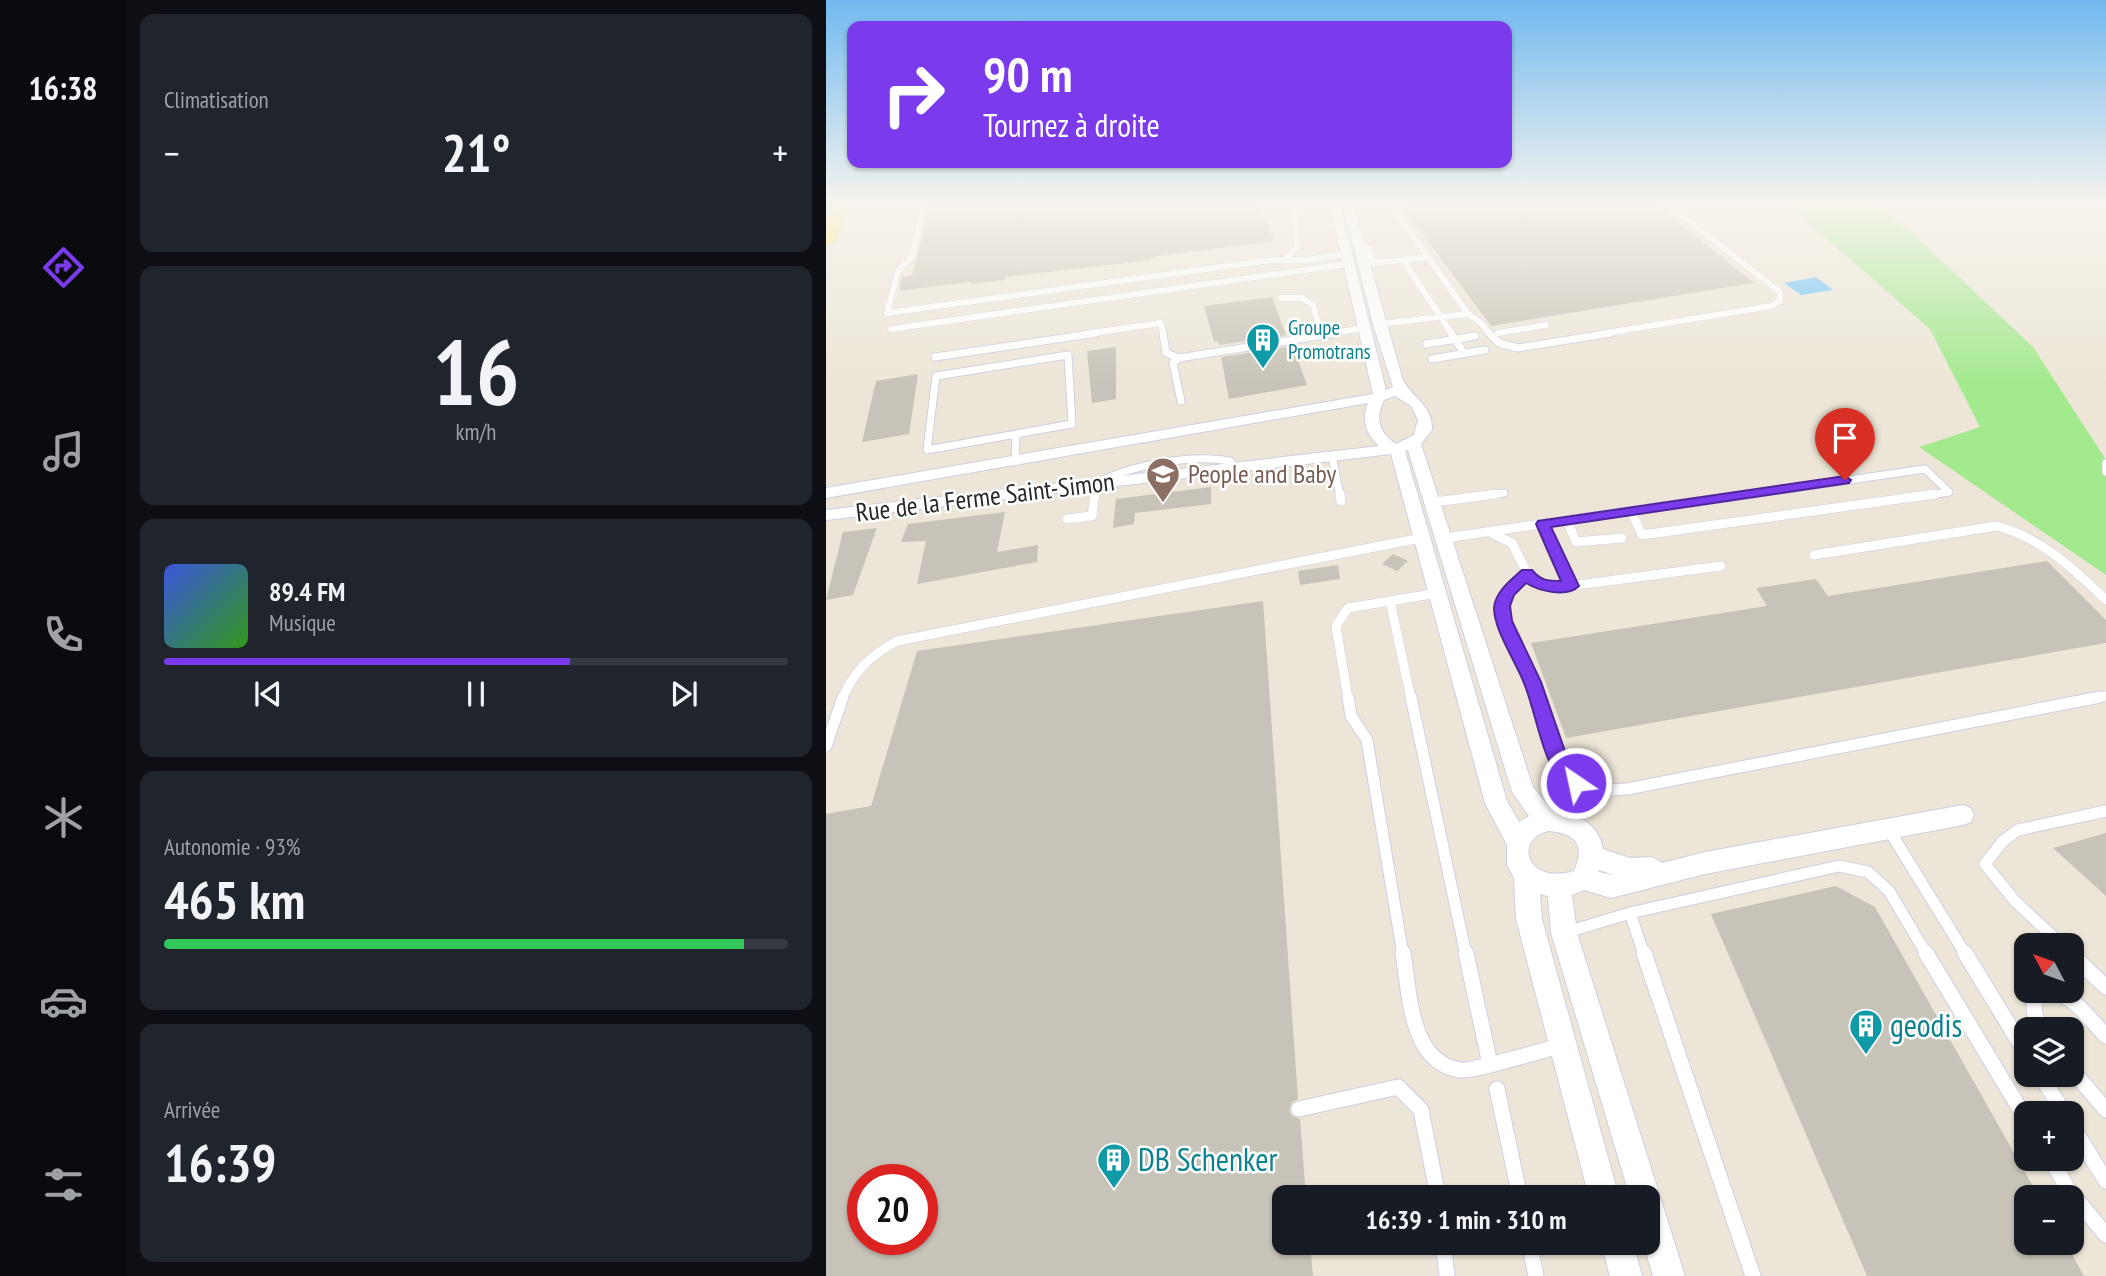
<!DOCTYPE html>
<html lang="fr">
<head>
<meta charset="utf-8">
<style>
  :root { --surface:#171b24; --page:#20242c; --text:#f1f3f6; --muted:#9ea1a6; --line:#363941; --accent:#7c3aed }
  body { margin:0; font-family:"PT Sans Narrow",sans-serif; background:var(--page); color:var(--text); height:100vh; display:flex; flex-direction:column; font-size:26px; white-space:nowrap }
  * { box-sizing:border-box; margin:0 }
  p { font-size:23px; color:var(--muted) }
  .icon { flex:none; width:38px; height:38px; fill:none; stroke:currentColor; stroke-width:2; stroke-linecap:round; stroke-linejoin:round }
  .map { position:relative; flex:1; overflow:hidden }
  .drawer { display:flex; flex-direction:column; gap:14px; padding:14px; background:#0d0f14; width:700px }
  .drawer>* { flex:none }
  .top-card { position:absolute; left:21px; top:21px; width:665px; height:147px; border-radius:14px; box-shadow:0 2px 5px #0004; background:#7c3aed; color:#fff; overflow:hidden }
  .needle { width:46px; rotate:311deg }
  .controls { position:absolute; left:1188px; top:933px; display:grid; gap:14px }
  .controls a { display:grid; place-items:center; width:70px; height:70px; border-radius:14px; background:var(--surface); box-shadow:0 2px 5px #0004; font-size:35px }
  .speed { position:absolute; left:21px; top:1164px; display:flex; gap:14px; font-size:35px; font-weight:700; text-align:center }
  .speed>* { display:grid; place-content:center; width:91px; height:91px; border-radius:50%; background:var(--surface); box-shadow:0 2px 5px #0004; line-height:1 }
  .speed .limit { border:10px solid #d22; background:#fff; color:#111 }
  .pin { position:absolute; display:grid; place-items:center; width:60px; height:60px; color:#fff; margin:-72px -30px; border-radius:50% 50% 50% 0; rotate:-45deg; box-shadow:0 0 7px #0007 }
  .pin .icon { rotate:45deg }
  .me { position:absolute; width:77px; margin:-38px; rotate:326deg; stroke-linejoin:round; filter:drop-shadow(0 0 5px #0008) }
  .turn { display:flex; align-items:center; gap:24px; height:147px; padding:0 21px; font-size:32px }
  .turn .icon { width:91px; height:91px; stroke-width:2.5 }
  .turn b { display:block; font-size:49px; line-height:60px }
  .big { font-size:52px; font-weight:800; line-height:1.1 }
  .drawer .card { flex:1; display:flex; flex-direction:column; justify-content:center; gap:10px; min-width:0; padding:0 24px; border-radius:14px; background:var(--page) }
  .drawer .dial { align-items:center; gap:0 }
  .dial b { font-size:91px; line-height:1 }
  .song { display:flex; align-items:center; gap:21px }
  .cover { width:84px; height:84px; border-radius:10px; background:linear-gradient(135deg,hsl(230 70% 55%),hsl(110 70% 35%)) }
  .played { height:7px; border-radius:4px; background:linear-gradient(90deg,var(--accent) 65%,var(--line) 65%) }
  .keys { display:flex; justify-content:space-around; direction:ltr }
  .heat { display:flex; justify-content:space-between; align-items:center; font-size:38px; direction:ltr }
  .charge { height:10px; border-radius:5px; background:linear-gradient(90deg,#34c759 93%,var(--line) 0) }
  .trip { position:absolute; left:446px; top:1185px; width:388px; height:70px; border-radius:14px; background:var(--surface); box-shadow:0 2px 5px #0004; font-weight:800; line-height:70px; text-align:center }
  main { display:flex; flex:1; min-height:0 }
  .dock { display:flex; flex-direction:column; width:126px; justify-content:space-around; align-items:center; background:#090b0e; color:var(--muted) }
  .dock .icon { width:49px; height:49px }
  .dock .selected { color:var(--accent) }
  .dock b { font-size:32px; color:var(--text) }
  .map>svg:first-child { display:block }
</style>
</head>
<body>
<main>
<nav class="dock">
<b>16:38</b>
<svg class="icon selected" aria-label="directions" viewBox="0 0 24 24"><path d="M12 3l9 9-9 9-9-9zM9 14v-3h6M13 9l2 2-2 2"/></svg>
<svg class="icon" aria-label="music" viewBox="0 0 24 24"><path d="M9 18V5l10-2v13"/><circle cx="6" cy="18" r="3"/><circle cx="16" cy="16" r="3"/></svg>
<svg class="icon" aria-label="phone" viewBox="0 0 24 24"><path d="M5 4h4l2 5-3 2q2 4 5 5l2-3 5 2v4C11 20 4 13 5 4z"/></svg>
<svg class="icon" aria-label="climate" viewBox="0 0 24 24"><path d="M12 3v18M4 7l16 10M4 17L20 7"/></svg>
<svg class="icon" aria-label="car" viewBox="0 0 24 24"><path d="M5 17H2v-5l4-1 3-4h7l3 4 3 1v5h-3M9 17h6M6 11h13"/><circle cx="7" cy="17" r="2"/><circle cx="17" cy="17" r="2"/></svg>
<svg class="icon" aria-label="filters" viewBox="0 0 24 24"><path d="M4 7h16M4 17h16"/><circle cx="9" cy="7" r="2"/><circle cx="15" cy="17" r="2"/></svg>
</nav>
<section class="drawer">
<div class="card"><p>Climatisation</p>
<div class="heat"><a>−</a><b class="big">21°</b><a>+</a></div>
</div>
<div class="card dial"><b>16</b><p>km/h</p></div>
<div class="card">
<div class="song"><i class="cover"></i><div><b>89.4 FM</b><p>Musique</p></div></div>
<div class="played"></div>
<div class="keys"><svg class="icon" aria-label="previous" viewBox="0 0 24 24"><path d="M18 5L8 12l10 7zM5 5v14"/></svg><svg class="icon" aria-label="pause" viewBox="0 0 24 24"><path d="M8 5v14M16 5v14"/></svg><svg class="icon" aria-label="next" viewBox="0 0 24 24"><path d="M6 5l10 7-10 7zM19 5v14"/></svg></div>
</div>
<div class="card"><p>Autonomie · 93%</p><b class="big">465 km</b><div class="charge"></div></div>
<div class="card"><p>Arrivée</p><b class="big">16:39</b></div>
</section>
<div class="map">
<svg width="1280" height="1276" viewBox="0 0 1280 1276">
  <rect width="100%" height="100%" fill="#ede6d8"/>
  <path fill="#a3e98e" d="M962 205H1048L1086 233 1207 347 1280 460V575L1093 447 1154 427 1104 329Z"/>
  <path fill="#5fc0fb" d="M990 277 1007 290 975 295 958 283Z"/>
  <path fill="#c7c3b8" fill-rule="evenodd" d="M104 205H433L448 241 325 257 326 260 179 277V280L144 284V282L73 291 76 277 86 276Z
    M575 205H831L928 283 665 326Z
    M446 297 460 335 393 345 392 341 388 342 378 306Z
    M467 346 481 385 403 399 395 357Z
    M290 347V399L266 403 261 351Z
    M92 374 83 434 36 442 50 381Z
    M385 487V504L309 513 308 524 287 528 290 499Z
    M179 512 171 552 212 545 211 562 91 584 100 541 75 542 82 524Z
    M51 528 27 595 0 600 17 532Z
    M567 554 582 561 571 571 556 564Z
    M1221 561 1280 620V643L740 738 705 643 941 606 930 588 990 579 1002 596Z
    M512 565 514 579 474 585 472 571Z
    M437 601 472 1099 466 1102 463 1110 466 1116 474 1119 480 1197H458V1242H484L487 1276H0V814L45 806 91 651ZM37 1180H96V1239H37Z
    M1280 833V896L1227 848Z
    M1010 886 1049 907 1213 1197H1200V1242H1239L1258 1276H1041L885 914Z"/>
  <g fill="none" stroke-linecap="round" stroke-linejoin="round">
    <g stroke="#cdcfe3" stroke-width="7">
      <path id="lane-far4" d="M98 205 86 257 72 271 61 313 446 260H480L519 254
        M531 244 542 248 547 263
        M602 257 642 314
        M459 260 471 247 468 205
        M577 260 626 334
        M537 264 602 257 565 205
        M455 298H476L487 305 495 334
        M553 324 642 314 655 323 664 334
        M65 329 521 264
        M672 333 720 325
        M259 334 335 323 337 334
        M499 334 539 328
        M774 334 946 306 954 300V292L843 205"/>
    </g>
    <g stroke="#cdcfe3" stroke-width="9">
      <path id="lane-far3" d="M337 333 340 353 353 358 510 333
        M625 333 638 353
        M663 333 673 343 692 348 785 333
        M600 344 649 336
        M242 355 246 424 101 450 110 376Z
        M109 357 271 333
        M353 358 347 363 355 401
        M606 359 659 350
        M506 456 514 496
        M189 462 190 434
        M1280 463V472
        M269 496 270 484C303 465 366 454 404 461L409 468
        M657 496 678 493
        M913 496 1099 469 1123 492 1097 496"/>
    </g>
    <g stroke="#cdcfe3" stroke-width="10">
      <path id="lane-far2" d="M514 494 515 501
        M608 502 671 494
        M805 511 816 535 1109 494
        M805 511 925 494
        M241 519 266 516 269 494
        M741 520 750 542 796 538
        M717 524 745 586
        M667 534 686 543 701 573C692 582 682 591 678 603 671 622 705 677 713 699
        M619 538 805 511
        M988 555 1171 526C1216 538 1247 569 1280 600
        M701 573 707 581 729 588 895 566
        M564 601 585 699
        M16 699C28 671 45 655 71 641L595 538
        M522 699 510 626 522 608 612 593
        M1265 699 1280 696"/>
    </g>
    <g stroke="#cdcfe3" stroke-width="13">
      <path id="lane-far1" d="M522 697 525 716 541 740 577 955
        M585 697 640 955
        M712 697C722 728 729 784 768 790 778 792 791 789 801 789L1274 697
        M0 746 17 697
        M1063 830 1140 955
        M738 933 804 913
        M1236 945 1189 901 1159 864 1177 841 1192 830 1280 811
        M818 955 804 913 1013 866 1042 872 1063 891 1101 955"/>
    </g>
    <g stroke="#cdcfe3" stroke-width="17">
      <path id="lane" d="M577 953C584 993 583 1062 634 1070 646 1072 717 1050 734 1046
        M640 953 664 1064
        M818 953 927 1276
        M1100 953 1200 1119
        M1139 953 1200 1053
        M1246 955 1280 987
        M1216 1029C1209 1018 1203 1003 1214 993 1242 985 1263 1019 1280 1036
        M1246 1070 1280 1110
        M1214 1074 1238 1113
        M671 1089 694 1197
        M473 1109 572 1087 595 1110 612 1197
        M1246 1126 1280 1181
        M1224 1158 1242 1189 1280 1235
        M617 1242 621 1276
        M703 1242 710 1276"/>
    </g>
    <g stroke="#cdcfe3" stroke-width="2">
      <path id="street" d="M504 205H514L560 390 567 387 547 324 517 205H527L577 380C587 399 607 405 606 430L595 444 707 787 727 811C751 813 773 824 777 849L804 858 826 857 836 863 879 852 1137 805 1145 808 1148 815 1145 822 1137 825 879 874 785 898 758 890 746 895 751 933 859 1276H827L817 1242H822V1197H804L725 933 722 896 714 894 716 919 793 1197H763L690 919 688 878 681 865V845L659 803 565 454 0 520V510L553 446C540 434 535 421 542 403L0 498V488L547 394ZM569 396 585 406 592 420 588 435 570 444C553 433 549 419 558 400ZM582 450 686 792 703 816 693 822 681 801 579 451ZM722 831C749 833 760 844 748 871 701 885 687 840 722 831ZM773 870 788 875 772 872Z
        M775 1242H807L816 1276H784Z"/>
    </g>
    <g stroke="#cbcbcb" stroke-width="2">
      <path id="primary" d="M6 205H22L9 241 0 246V220Z"/>
    </g>
    <use href="#lane-far4" stroke="#fff" stroke-width="6"/>
    <use href="#lane-far3" stroke="#fff" stroke-width="7"/>
    <use href="#lane-far2" stroke="#fff" stroke-width="9"/>
    <use href="#lane-far1" stroke="#fff" stroke-width="11"/>
    <use href="#lane" stroke="#fff" stroke-width="15"/>
    <use href="#street" fill="#fff" fill-rule="evenodd"/>
    <use href="#primary" fill="#ffe84b" fill-rule="evenodd"/>
  </g>
  <linearGradient id="sky" x2="0" y2="1"><stop stop-color="#71b9f0"/><stop offset="0.53" stop-color="#f7f4ed"/><stop offset="1" stop-color="#f7f4ed" stop-opacity="0"/></linearGradient>
  <rect width="1280" height="384" fill="url(#sky)"/>
  <path fill="#7c3aed" stroke="#51269a" stroke-width="2" d="M1019 476 1025 480 1023 483 725 527 753 586C741 598 713 591 700 583L688 595 684 606 686 621 715 682 742 760 759 783 757 788C744 793 735 780 728 770 715 750 708 707 698 683 690 662 668 630 668 608 669 592 685 580 696 570H706C715 581 722 581 735 581L710 524 712 521Z"/>
  <defs>
    <g id="building-pin" transform="scale(1.75)"><path d="M0 17L-7.5 6A9.5 9.5 0 1 1 7.5 6Z" fill="#0f9aa8" stroke="#fff"/><path d="M-4-6H4V6H1V3H-1V6H-4ZM-2.5-4.3h1.7v1.8h-1.7ZM.8-4.3h1.7v1.8H.8ZM-2.5-1h1.7V.8h-1.7ZM.8-1h1.7V.8H.8Z" fill="#fff"/></g>
    <g id="school-pin" transform="scale(1.75)"><path d="M0 17L-7.5 6A9.5 9.5 0 1 1 7.5 6Z" fill="#8d6e63" stroke="#fff"/><path d="M0-5L7-2L0 1L-7-2ZM-4 1L0 2.5L4 1V4Q0 6-4 4Z" fill="#fff"/></g>
  </defs>
  <g fill-rule="evenodd">
    <use href="#building-pin" x="437" y="340"/>
    <use href="#school-pin" x="337" y="474"/>
    <use href="#building-pin" x="1040" y="1026"/>
    <use href="#building-pin" x="288" y="1160"/>
  </g>
  <g text-anchor="middle" stroke-width="5" stroke-linejoin="round" paint-order="stroke">
    <g font-size="21" fill="#0d838f" stroke="#fff" text-anchor="start">
      <text x="462" y="335">Groupe<tspan x="462" dy="24">Promotrans</tspan></text>
    </g>
    <g font-size="26" fill="#785e54" stroke="#fff" text-anchor="start">
      <text x="362" y="483">People and Baby</text>
    </g>
    <g font-size="26" fill="#282828" stroke="#fff">
      <text transform="translate(159 497) rotate(-7)" y="9">Rue de la Ferme Saint-Simon</text>
    </g>
    <g font-size="32" fill="#0d838f" stroke="#fff" text-anchor="start">
      <text x="1064" y="1037">geodis</text>
      <text x="312" y="1171">DB Schenker</text>
    </g>
  </g>
</svg>
<div class="controls">
<a><svg class="needle" viewBox="-14 -14 28 28"><path d="M0-13l5 13h-10z" fill="#e53935"/><path d="M0 13l5-13h-10z" fill="#9ea1a6"/></svg></a>
<a><svg class="icon" aria-label="layers" viewBox="0 0 24 24"><path d="M12 4l9 5-9 5-9-5zM3 14l9 5 9-5"/></svg></a>
<a>+</a>
<a>−</a>
</div>
<div class="speed"><div class="limit">20</div></div>
<div class="pin" style="left:1019px;top:480px;background:#d93025"><svg class="icon" aria-label="arrive" viewBox="0 0 24 24"><path d="M6 21V4h12l-3 4 3 4H6"/></svg></div>
<svg class="me" style="left:750px;top:783px" viewBox="-20 -20 40 40"><circle r="17" fill="#7c3aed" stroke="#fff" stroke-width="3"/><path d="M0-11L8 9 0 5-8 9z" fill="#fff"/></svg>
<div class="trip">16:39 · 1 min · 310 m</div>
<div class="top-card">
<div class="turn"><svg class="icon" aria-label="right" viewBox="0 0 24 24"><path d="M7 20v-9h11M14 6l5 5-5 5"/></svg><div><b>90 m</b>Tournez à droite</div></div>
</div>
</div>
</main>
</body>
</html>
